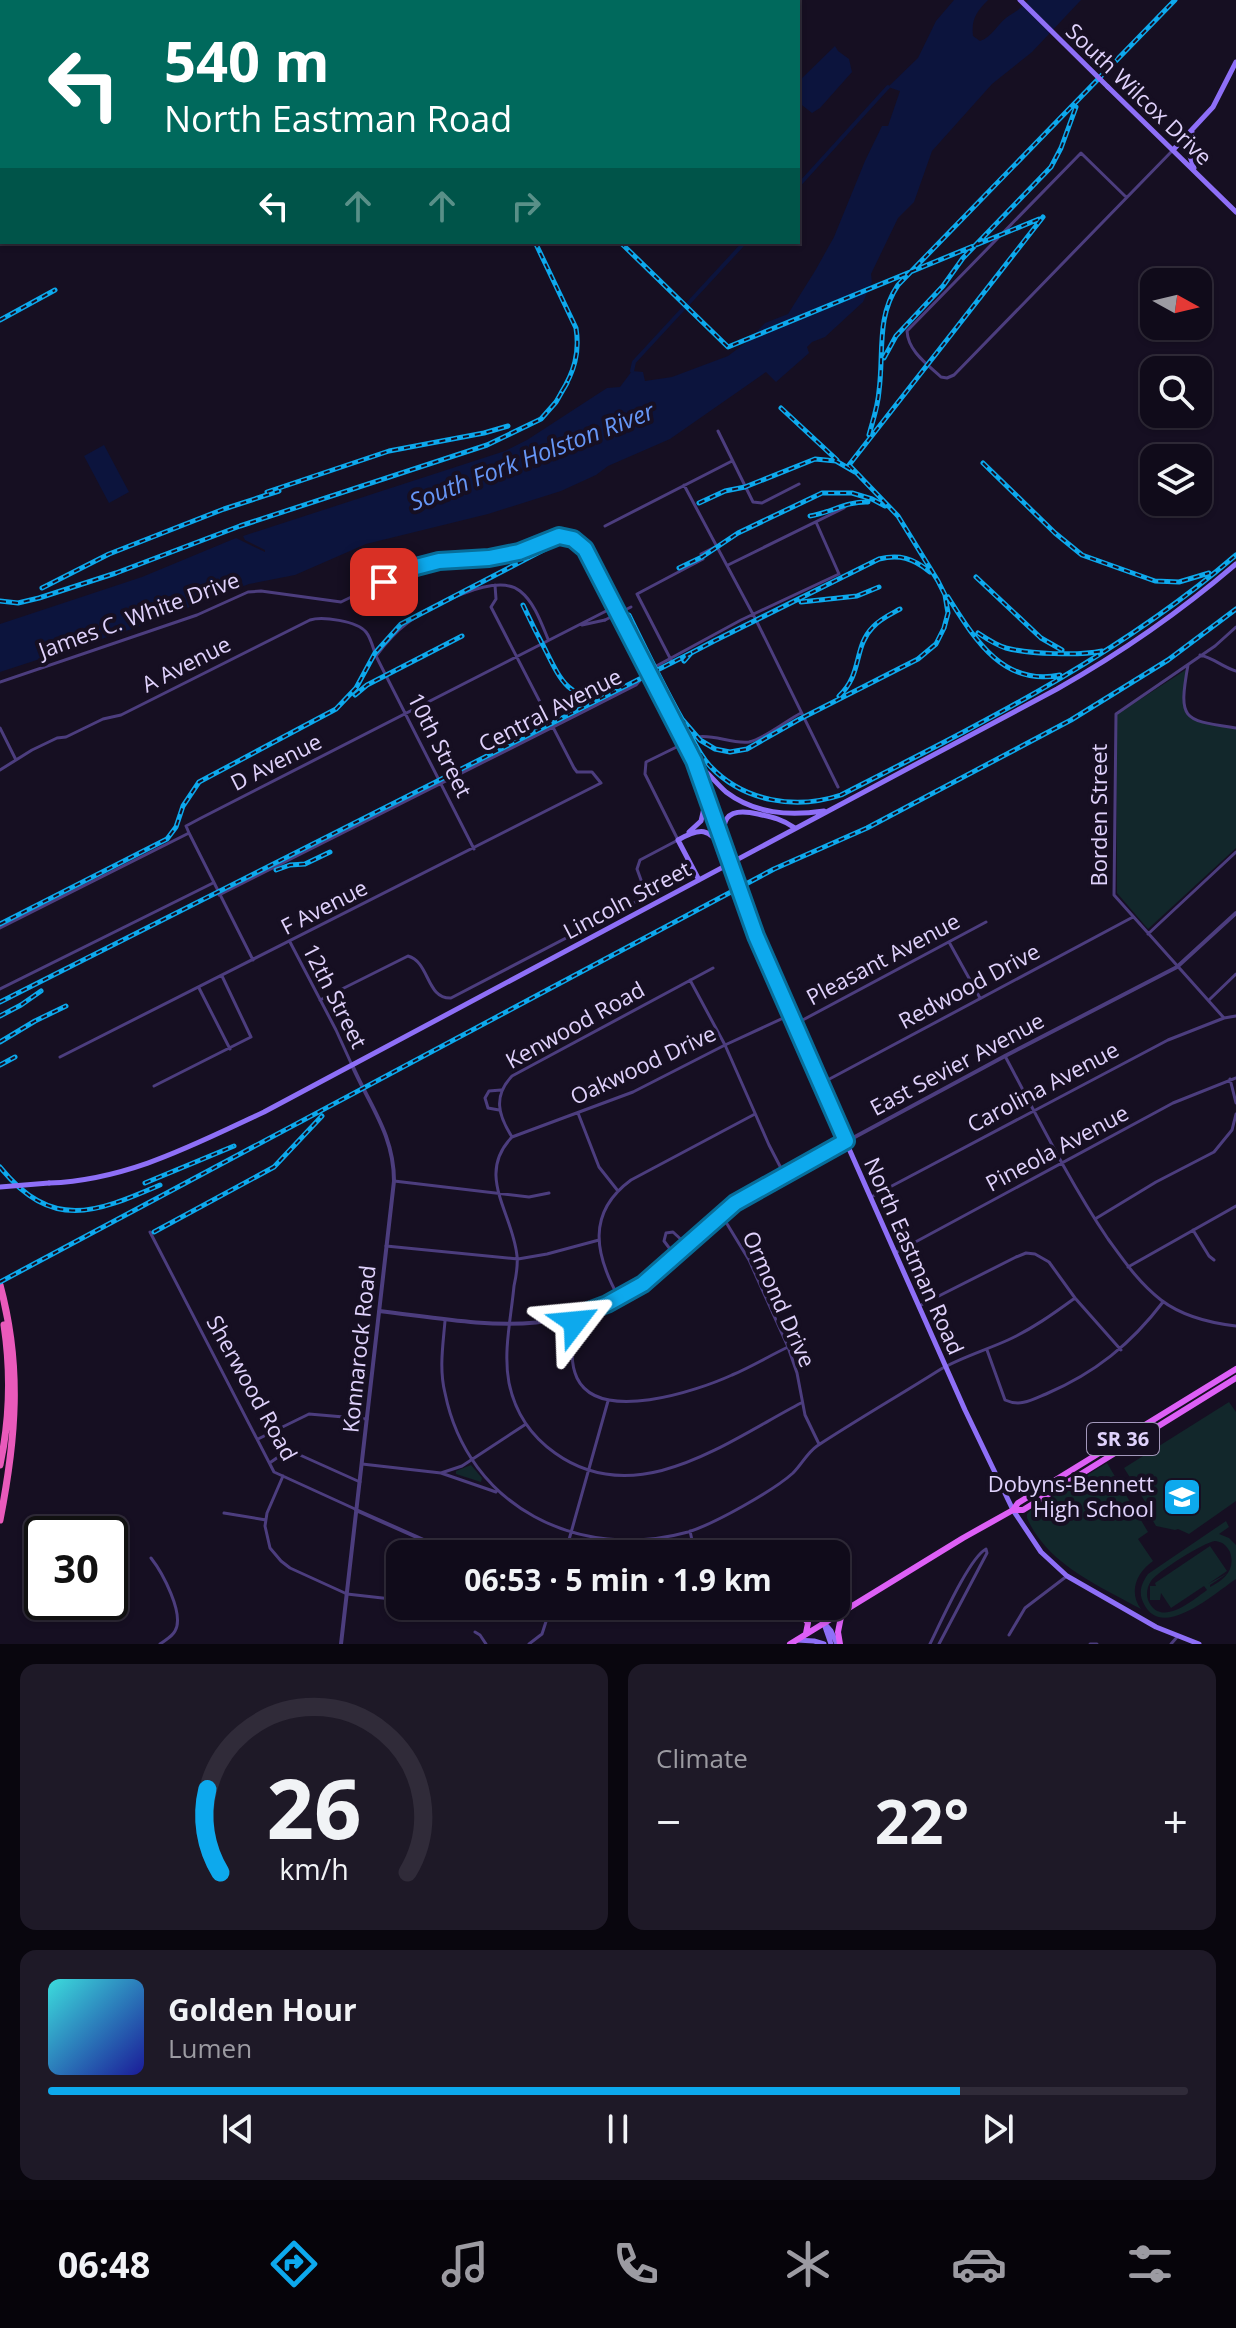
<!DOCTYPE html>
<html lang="en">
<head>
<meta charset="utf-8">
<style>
  :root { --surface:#100b1a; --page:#1e1927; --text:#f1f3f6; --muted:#9c9ba2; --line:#302b39; --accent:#0da9ed }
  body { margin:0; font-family:"Open Sans",sans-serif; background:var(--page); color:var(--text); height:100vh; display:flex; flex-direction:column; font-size:30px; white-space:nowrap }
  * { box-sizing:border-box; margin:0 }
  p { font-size:26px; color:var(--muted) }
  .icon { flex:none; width:44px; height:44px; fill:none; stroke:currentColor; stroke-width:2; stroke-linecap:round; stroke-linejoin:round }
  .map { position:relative; height:1644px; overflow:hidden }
  .sheet { display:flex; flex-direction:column; gap:20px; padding:20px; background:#09060e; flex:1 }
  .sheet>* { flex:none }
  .hud { position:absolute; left:0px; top:0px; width:800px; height:244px; box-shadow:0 2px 6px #0004,0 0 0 2px var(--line); background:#00695c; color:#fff; overflow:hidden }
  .needle { width:52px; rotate:98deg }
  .tools { position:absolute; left:1140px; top:268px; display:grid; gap:16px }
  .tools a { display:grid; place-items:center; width:72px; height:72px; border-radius:16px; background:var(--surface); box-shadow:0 2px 6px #0004,0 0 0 2px var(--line); font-size:40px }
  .speed { position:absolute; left:24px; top:1516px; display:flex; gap:16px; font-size:40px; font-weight:700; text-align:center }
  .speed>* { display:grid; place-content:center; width:104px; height:104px; border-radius:50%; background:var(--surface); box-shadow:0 2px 6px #0004,0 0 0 2px var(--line); line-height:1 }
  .speed .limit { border:4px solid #111; border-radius:12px; background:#fff; color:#111 }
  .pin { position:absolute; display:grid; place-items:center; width:68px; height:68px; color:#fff; margin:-34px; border-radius:16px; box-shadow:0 4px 12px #0006 }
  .me { position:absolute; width:88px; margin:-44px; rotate:61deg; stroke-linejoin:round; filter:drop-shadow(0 0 6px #0008) }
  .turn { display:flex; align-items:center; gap:28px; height:168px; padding:0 32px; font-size:36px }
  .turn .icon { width:104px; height:104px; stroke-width:2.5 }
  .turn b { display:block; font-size:56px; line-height:68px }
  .lanes { display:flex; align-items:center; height:76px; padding:0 32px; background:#0003; justify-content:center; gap:40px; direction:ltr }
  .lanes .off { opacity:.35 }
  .big { font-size:60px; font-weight:700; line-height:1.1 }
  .sheet .card { flex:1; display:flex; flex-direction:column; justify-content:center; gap:12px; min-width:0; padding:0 28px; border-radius:16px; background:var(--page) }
  .sheet .dial { align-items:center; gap:0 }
  .dial svg { height:208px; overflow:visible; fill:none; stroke:var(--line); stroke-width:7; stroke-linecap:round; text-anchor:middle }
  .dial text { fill:var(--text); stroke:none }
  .song { display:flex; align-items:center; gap:24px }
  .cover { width:96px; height:96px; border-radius:12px; background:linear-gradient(135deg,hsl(180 70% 55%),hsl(240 70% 35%)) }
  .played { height:8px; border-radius:4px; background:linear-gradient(90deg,var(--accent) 80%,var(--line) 80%) }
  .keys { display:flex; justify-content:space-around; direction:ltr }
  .heat { display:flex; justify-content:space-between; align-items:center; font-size:44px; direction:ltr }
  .sheet .tiles { flex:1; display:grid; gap:20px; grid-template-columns:1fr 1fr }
  .card:last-child { grid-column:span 2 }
  .trip { position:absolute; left:386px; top:1540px; width:464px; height:80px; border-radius:16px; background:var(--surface); box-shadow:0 2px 6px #0004,0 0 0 2px var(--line); font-weight:700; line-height:80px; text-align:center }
  .menu { display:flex; height:128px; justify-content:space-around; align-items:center; background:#06040a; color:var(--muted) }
  .menu .icon { width:56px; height:56px }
  .menu .active { color:var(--accent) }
  .menu b { font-size:36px; color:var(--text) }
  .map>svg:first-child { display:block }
</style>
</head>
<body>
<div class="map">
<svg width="1236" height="1644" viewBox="0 0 1236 1644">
  <rect width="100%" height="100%" fill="#160f22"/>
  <path fill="#12272b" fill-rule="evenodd" d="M1187 669C1186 679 1182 691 1183 701 1185 727 1217 725 1236 727V848L1148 929 1117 893 1116 715Z
    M1229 1402 1236 1412V1501L1189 1534 1178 1529 1175 1530 1156 1526 1149 1514 1151 1511 1124 1468Z
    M1107 1463 1148 1532 1138 1539 1153 1561C1137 1572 1128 1592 1141 1609 1099 1586 1047 1564 1027 1518V1514L1031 1510Z
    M471 1465 482 1478 481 1482 456 1474V1471Z
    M1226 1521 1229 1527 1219 1534 1229 1538 1236 1545V1579C1215 1593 1162 1641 1144 1604 1138 1593 1141 1584 1148 1574ZM1215 1541C1223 1542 1226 1545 1230 1552 1236 1570 1224 1580 1210 1587V1585L1228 1573 1208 1584 1227 1571 1210 1546 1155 1583 1156 1586H1150V1600H1160L1161 1593 1171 1608 1204 1586 1207 1590C1193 1600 1160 1629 1148 1600 1146 1594 1147 1587 1151 1581 1157 1572 1204 1542 1215 1541Z"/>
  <path fill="#0c143d" d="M954 0H988C977 11 971 19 973 36L980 41C992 37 996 26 1006 18 1017 10 1019 11 1028 0H1081L1032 52 992 84 932 151 914 202 898 218 871 274 872 282 863 302 825 337 812 342 807 347 809 353 776 382 766 372 670 439 608 466 596 475 561 491 488 514 366 544 295 575 249 584 138 627 0 672V624L142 577 236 538 265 552V550L245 540 243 536 505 451 527 440 607 388 620 387 632 371 643 372 645 381 672 377 728 356 748 341 765 323 788 314 815 271 834 237 865 161 882 126H888L900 91 888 87 918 58 936 21Z
    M835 46 838 51 849 59 852 72 820 108 812 113 798 102V82Z
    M104 445 129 492 109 503 84 456Z"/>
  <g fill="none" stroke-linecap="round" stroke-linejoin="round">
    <path stroke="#0c143d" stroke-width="4" d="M798 186 888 87
      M632 371 634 362 745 242"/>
    <path stroke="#4c3d7e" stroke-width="3" d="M65 2V0
      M163 2 166 0
      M303 2 307 0
      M0 54 2 56 0 57
      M0 113 2 111
      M1126 197 1081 153 907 331C908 351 927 364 941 377L947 378 954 375 1173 150
      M718 431 753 502 762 503 799 484
      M684 485 756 620 838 787
      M605 526 732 461
      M728 565 844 508
      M582 625 605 620
      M1200 655C1214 658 1222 667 1236 671
      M376 656C385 644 394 633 406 624 428 608 495 571 520 591 534 602 541 622 548 639
      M671 660 637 594 703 559 701 554 717 546
      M1188 665C1178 721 1183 720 1236 728
      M0 682 197 615 248 592 261 591 341 602 407 570 439 561 489 558 519 552 559 536 573 539 585 549 661 693 694 761 722 843
      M0 728 16 760
      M0 770 32 750 57 738 66 737 103 719 121 715 310 620C322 616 357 621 366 632 371 638 373 648 376 656L474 849
      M189 833 186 826 201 818 614 607
      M189 833 253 960
      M219 895 583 712 636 685 649 670 741 620 839 574 816 522
      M0 928 189 833
      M1148 934 1236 852
      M290 942 336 1030 351 1063
      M949 942 980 998
      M690 980 725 1045 769 1145 784 1174
      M199 988 230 1049
      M0 989 213 883
      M1210 999 1236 974
      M320 1000 408 956C430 962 426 999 451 998L641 899 645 891 637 869 640 860 678 840 645 774 646 762 697 737C714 734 731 744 749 742 764 739 787 720 801 713
      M790 1015 725 1045 633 1092 512 1137C475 1175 513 1213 517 1256 518 1266 516 1277 514 1286 511 1318 503 1352 509 1383 515 1412 531 1436 555 1453 637 1512 728 1441 801 1403
      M1224 1018 1114 895 1116 714 1215 646 1236 627
      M795 1026 799 1022 986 922
      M1005 1056C1038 1118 1069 1181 1108 1239 1124 1261 1139 1283 1161 1300 1182 1316 1210 1323 1236 1326
      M60 1057 601 783 592 772H577L574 768 491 607 496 599 495 585
      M1230 1079 1236 1103
      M822 1083 1133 917
      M154 1086 251 1037 222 976
      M499 1110 488 1108 485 1098 489 1091 501 1090
      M578 1113 599 1167 618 1191
      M512 1137C498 1115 493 1096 512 1076L713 968
      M394 1181 529 1197 549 1193
      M871 1197 1168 1040 1224 1018 1236 1016
      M721 1214 749 1260 788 1347 797 1373 805 1415 819 1444
      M1095 1219 1156 1182 1214 1152 1232 1130 1236 1114
      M1193 1230 1209 1256 1214 1260
      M150 1232 274 1472 355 1509
      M386 1246 518 1259 547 1254 599 1240
      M895 1253 1173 1103 1236 1078
      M676 1257 664 1241 666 1233 673 1232 687 1245
      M1128 1267 1236 1206
      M619 1298C595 1255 586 1213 631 1180L755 1114
      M919 1306 1016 1257 1026 1253 1035 1254 1049 1262 1075 1298 1121 1350
      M575 1316C574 1336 568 1359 577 1378 599 1424 697 1391 732 1375 751 1367 769 1356 788 1347
      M445 1321C443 1345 439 1369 445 1393 468 1507 579 1562 688 1532 714 1524 773 1491 793 1473 802 1464 807 1453 817 1446 858 1419 900 1395 941 1369 962 1357 986 1350 1008 1340 1032 1329 1053 1314 1075 1298
      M987 1350 1005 1400C1020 1407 1032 1400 1046 1394 1095 1373 1131 1344 1163 1302
      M258 1439 309 1414 367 1419
      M271 1462 284 1453 291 1451 360 1482
      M362 1464 441 1473 496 1492
      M441 1473 462 1466 526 1424
      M283 1476 267 1513 265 1526 270 1548 281 1561 290 1568 347 1594 400 1600
      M224 1513 266 1520
      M690 1531 695 1554
      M565 1554 608 1401
      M151 1558C162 1572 185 1614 175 1631 172 1637 165 1640 160 1644
      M475 1632 480 1635 486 1644
      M1009 1635 1025 1608 1067 1576
      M529 1644 542 1634 551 1606
      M930 1644C940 1624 969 1558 986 1549L987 1553 939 1644
      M1090 1644H1097
      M1171 1644 1178 1636"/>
    <path stroke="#4c3d7e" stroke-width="4" d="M379 1311C481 1323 564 1344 654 1276 673 1261 689 1242 707 1226 721 1213 736 1203 751 1193L1005 1056 1177 967 1236 913
      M356 1510 455 1554
      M640 1606 800 1612 810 1613 824 1623
      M341 1644 394 1181C394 1135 370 1106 352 1065"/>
    <path stroke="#8e6ff7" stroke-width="5" d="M437 2 442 0
      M1108 87 1236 212
      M1192 132 1187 148 1194 168
      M1173 150 1213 107 1236 62
      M0 233 2 232
      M694 761C706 770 715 782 726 792 755 814 789 816 824 811
      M689 832 701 821 707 795
      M724 850C721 821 724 806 758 814 772 817 782 819 795 828
      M699 880 678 840C701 827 708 828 724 849
      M746 910 765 959 885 1230 965 1410 1013 1510 1041 1552 1067 1576 1156 1627 1199 1644
      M49 1183C128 1180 193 1145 264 1112L1057 689C1121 653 1180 612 1236 564
      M824 1623 831 1631 837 1644
      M824 1624 831 1644
      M797 1640 814 1641 824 1644"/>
    <path stroke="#dd5ff6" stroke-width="6" d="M1013 1510 1018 1503 1236 1369
      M800 1612 808 1623 806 1633
      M790 1644 963 1538 1013 1510H1023L1052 1492 1236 1378
      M840 1644 838 1632 842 1612"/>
    <path stroke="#e95abb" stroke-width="7" d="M0 1285C22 1366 16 1439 0 1520
      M0 1465C10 1419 11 1372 4 1325"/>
    <g stroke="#0da9ed" stroke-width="5">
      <path id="rail" d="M506 2 507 0
        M535 242 576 328C580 353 574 372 561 393
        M620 242 728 347 1039 219
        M0 320 55 290
        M884 358 896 336 943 286 963 258 1051 167 1061 148 1076 107
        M781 408 837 460
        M869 435C873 420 878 406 879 391 884 354 876 317 898 285L1175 0
        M983 463 1055 533 1082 555 1155 581 1179 582 1209 573
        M267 492 389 451 484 433 508 426
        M699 503 725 491 745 487 815 459 836 461 855 472
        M810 516C830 513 847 501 868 502
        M679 568 702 557 738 533 822 493H852L872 499 885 506
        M976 577 1041 638 1062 650
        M42 588 109 554 224 509 279 491
        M948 597C974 638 1003 687 1060 675
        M0 601 18 603 39 598 116 573 240 526 487 445 541 419 556 402 567 383
        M801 602 857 596 879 587
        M523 605C530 620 538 636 546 651 559 677 570 703 605 695
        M629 615C646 650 663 685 682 719 691 735 698 753 710 766 744 802 796 810 841 795 978 725 1119 656 1236 555
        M978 633C987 639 996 645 1006 648 1029 654 1079 656 1102 651
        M684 661 691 653 714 641 879 559C899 554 913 558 930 572
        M355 695 367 685 462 636
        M839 696C863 674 853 647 873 627 880 619 891 614 900 609
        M681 718 700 740 715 749 730 752 747 749 798 720 918 659 936 644 944 628 948 613 945 595 938 581 898 516 849 465 1043 217
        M276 870 290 865 305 864 330 852
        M0 924 167 839 176 827 183 806 199 782 336 709 356 688 375 653 401 624 551 546
        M0 1002 691 653
        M0 1016 21 1005 41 991
        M0 1042 35 1021 66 1006
        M0 1065 15 1057
        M0 1167C52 1231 95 1213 160 1185
        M145 1183 234 1146
        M154 1232 274 1167 322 1116
        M0 1282 774 869 867 828 1071 720 1168 660 1236 609"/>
    </g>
    <use href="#rail" stroke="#160f22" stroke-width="2" stroke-dasharray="6" stroke-linecap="butt"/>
    <path stroke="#4c3d7e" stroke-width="3" d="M605 620 631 607"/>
    <path stroke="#8e6ff7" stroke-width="5" d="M1020 0 1108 87
      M724 850 746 910
      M0 1187 49 1183"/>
  </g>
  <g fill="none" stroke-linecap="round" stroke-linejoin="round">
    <g stroke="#086e9a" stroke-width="20">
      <path id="route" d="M384 582 416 567 439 561 489 558 519 552 559 536 573 539 585 549 694 761 756 936 846 1141 735 1203 643 1284 607 1304 575 1316V1322"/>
    </g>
    <use href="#route" stroke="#0da9ed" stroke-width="14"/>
  </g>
  <defs>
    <g id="school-square" transform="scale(2)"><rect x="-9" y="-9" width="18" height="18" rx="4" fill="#0da9ed" stroke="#160f22"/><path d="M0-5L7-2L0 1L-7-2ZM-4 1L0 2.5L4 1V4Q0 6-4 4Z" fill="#fff"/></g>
  </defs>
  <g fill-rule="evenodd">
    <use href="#school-square" x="1182" y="1497"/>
  </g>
  <g text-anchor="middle" stroke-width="8" stroke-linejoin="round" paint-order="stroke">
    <rect fill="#160f22" stroke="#a398bb" stroke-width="2" x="1087" y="1423" width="72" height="32" rx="6"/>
    <g font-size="20" font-weight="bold" fill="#e0d2fc">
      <text x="1123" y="1446">SR 36</text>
    </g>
    <g font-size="22" fill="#e0d2fc" stroke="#160f22">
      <text transform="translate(1139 94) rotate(44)" y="8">South Wilcox Drive</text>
      <text transform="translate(139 615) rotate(-20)" y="8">James C. White Drive</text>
      <text transform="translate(186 664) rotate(-27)" y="8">A Avenue</text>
      <text transform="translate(550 710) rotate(-27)" y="8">Central Avenue</text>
      <text transform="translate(440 745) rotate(63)" y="8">10th Street</text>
      <text transform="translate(276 762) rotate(-27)" y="8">D Avenue</text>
      <text transform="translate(1099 815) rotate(-90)" y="8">Borden Street</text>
      <text transform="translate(627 900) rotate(-28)" y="8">Lincoln Street</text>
      <text transform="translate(324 907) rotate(-27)" y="8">F Avenue</text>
      <text transform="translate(883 959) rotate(-28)" y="8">Pleasant Avenue</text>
      <text transform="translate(969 986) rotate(-28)" y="8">Redwood Drive</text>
      <text transform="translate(335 996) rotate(63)" y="8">12th Street</text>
      <text transform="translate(575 1025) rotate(-29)" y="8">Kenwood Road</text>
      <text transform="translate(957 1064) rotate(-28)" y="8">East Sevier Avenue</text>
      <text transform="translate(643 1065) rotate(-25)" y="8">Oakwood Drive</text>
      <text transform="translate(1043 1087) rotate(-28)" y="8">Carolina Avenue</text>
      <text transform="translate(1057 1148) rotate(-28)" y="8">Pineola Avenue</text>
      <text transform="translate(914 1256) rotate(66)" y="8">North Eastman Road</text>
      <text transform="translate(779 1299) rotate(66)" y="8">Ormond Drive</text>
      <text transform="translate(359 1349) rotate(-84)" y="8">Konnarock Road</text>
      <text transform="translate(252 1388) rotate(61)" y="8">Sherwood Road</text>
    </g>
    <g font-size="22" fill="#e0d2fc" stroke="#160f22" text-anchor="end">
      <text x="1154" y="1492">Dobyns-Bennett<tspan x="1154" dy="25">High School</tspan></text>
    </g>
    <g font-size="24" font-style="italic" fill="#6696f6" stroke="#160f22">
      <text transform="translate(532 457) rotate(-21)" y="8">South Fork Holston River</text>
    </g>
  </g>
</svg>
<div class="tools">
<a><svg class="needle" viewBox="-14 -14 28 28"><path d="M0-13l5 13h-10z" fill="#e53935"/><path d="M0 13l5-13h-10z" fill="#9c9ba2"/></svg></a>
<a><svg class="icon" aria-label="search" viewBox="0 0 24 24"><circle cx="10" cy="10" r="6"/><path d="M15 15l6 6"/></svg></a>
<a><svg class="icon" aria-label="layers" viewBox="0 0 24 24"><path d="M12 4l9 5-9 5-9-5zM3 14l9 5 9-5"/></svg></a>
</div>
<div class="speed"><div class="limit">30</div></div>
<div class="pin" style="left:384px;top:582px;background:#d93025"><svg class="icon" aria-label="arrive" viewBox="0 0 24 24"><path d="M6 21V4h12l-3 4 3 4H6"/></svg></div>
<svg class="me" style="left:575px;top:1322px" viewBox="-20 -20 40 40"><path d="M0-17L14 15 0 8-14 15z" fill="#0da9ed" stroke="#fff" stroke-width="4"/></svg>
<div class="trip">06:53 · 5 min · 1.9 km</div>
<div class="hud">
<div class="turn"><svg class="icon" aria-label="left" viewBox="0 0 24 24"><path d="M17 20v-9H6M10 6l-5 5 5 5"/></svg><div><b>540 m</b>North Eastman Road</div></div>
<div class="lanes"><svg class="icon" aria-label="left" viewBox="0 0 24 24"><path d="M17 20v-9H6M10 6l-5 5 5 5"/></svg><svg class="icon off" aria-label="ahead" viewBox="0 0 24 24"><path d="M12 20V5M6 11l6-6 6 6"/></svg><svg class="icon off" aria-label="ahead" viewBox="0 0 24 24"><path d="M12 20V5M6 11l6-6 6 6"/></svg><svg class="icon off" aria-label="right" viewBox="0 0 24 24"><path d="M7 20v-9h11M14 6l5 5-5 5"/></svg></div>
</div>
</div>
<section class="sheet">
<div class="tiles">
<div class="card dial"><svg viewBox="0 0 100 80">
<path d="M14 69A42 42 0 1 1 86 69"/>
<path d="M14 69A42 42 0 0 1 9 37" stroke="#0da9ed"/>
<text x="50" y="56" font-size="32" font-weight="700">26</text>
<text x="50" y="72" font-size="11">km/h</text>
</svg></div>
<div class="card"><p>Climate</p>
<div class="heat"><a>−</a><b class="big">22°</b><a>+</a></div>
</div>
<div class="card">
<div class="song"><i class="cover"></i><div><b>Golden Hour</b><p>Lumen</p></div></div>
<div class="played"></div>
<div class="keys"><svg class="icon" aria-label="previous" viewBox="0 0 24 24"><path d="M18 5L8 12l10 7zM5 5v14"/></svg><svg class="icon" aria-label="pause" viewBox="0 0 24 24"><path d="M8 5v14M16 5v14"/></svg><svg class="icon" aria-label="next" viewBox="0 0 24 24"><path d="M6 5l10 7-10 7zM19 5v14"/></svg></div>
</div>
</div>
</section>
<nav class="menu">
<b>06:48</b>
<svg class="icon active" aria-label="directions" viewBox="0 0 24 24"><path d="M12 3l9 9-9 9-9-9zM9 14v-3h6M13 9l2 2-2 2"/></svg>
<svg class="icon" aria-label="music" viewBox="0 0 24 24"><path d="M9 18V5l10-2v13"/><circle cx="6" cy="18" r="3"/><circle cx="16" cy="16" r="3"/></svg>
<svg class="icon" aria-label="phone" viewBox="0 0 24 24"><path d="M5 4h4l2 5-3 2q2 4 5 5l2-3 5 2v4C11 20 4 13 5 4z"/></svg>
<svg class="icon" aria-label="climate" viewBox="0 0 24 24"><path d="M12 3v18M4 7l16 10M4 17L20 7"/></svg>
<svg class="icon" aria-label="car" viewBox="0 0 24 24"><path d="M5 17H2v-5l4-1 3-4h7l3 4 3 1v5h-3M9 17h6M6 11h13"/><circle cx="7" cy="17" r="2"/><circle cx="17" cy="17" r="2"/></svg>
<svg class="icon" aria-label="filters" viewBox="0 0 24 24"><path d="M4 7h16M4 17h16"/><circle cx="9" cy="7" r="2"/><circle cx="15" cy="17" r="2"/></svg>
</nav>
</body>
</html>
